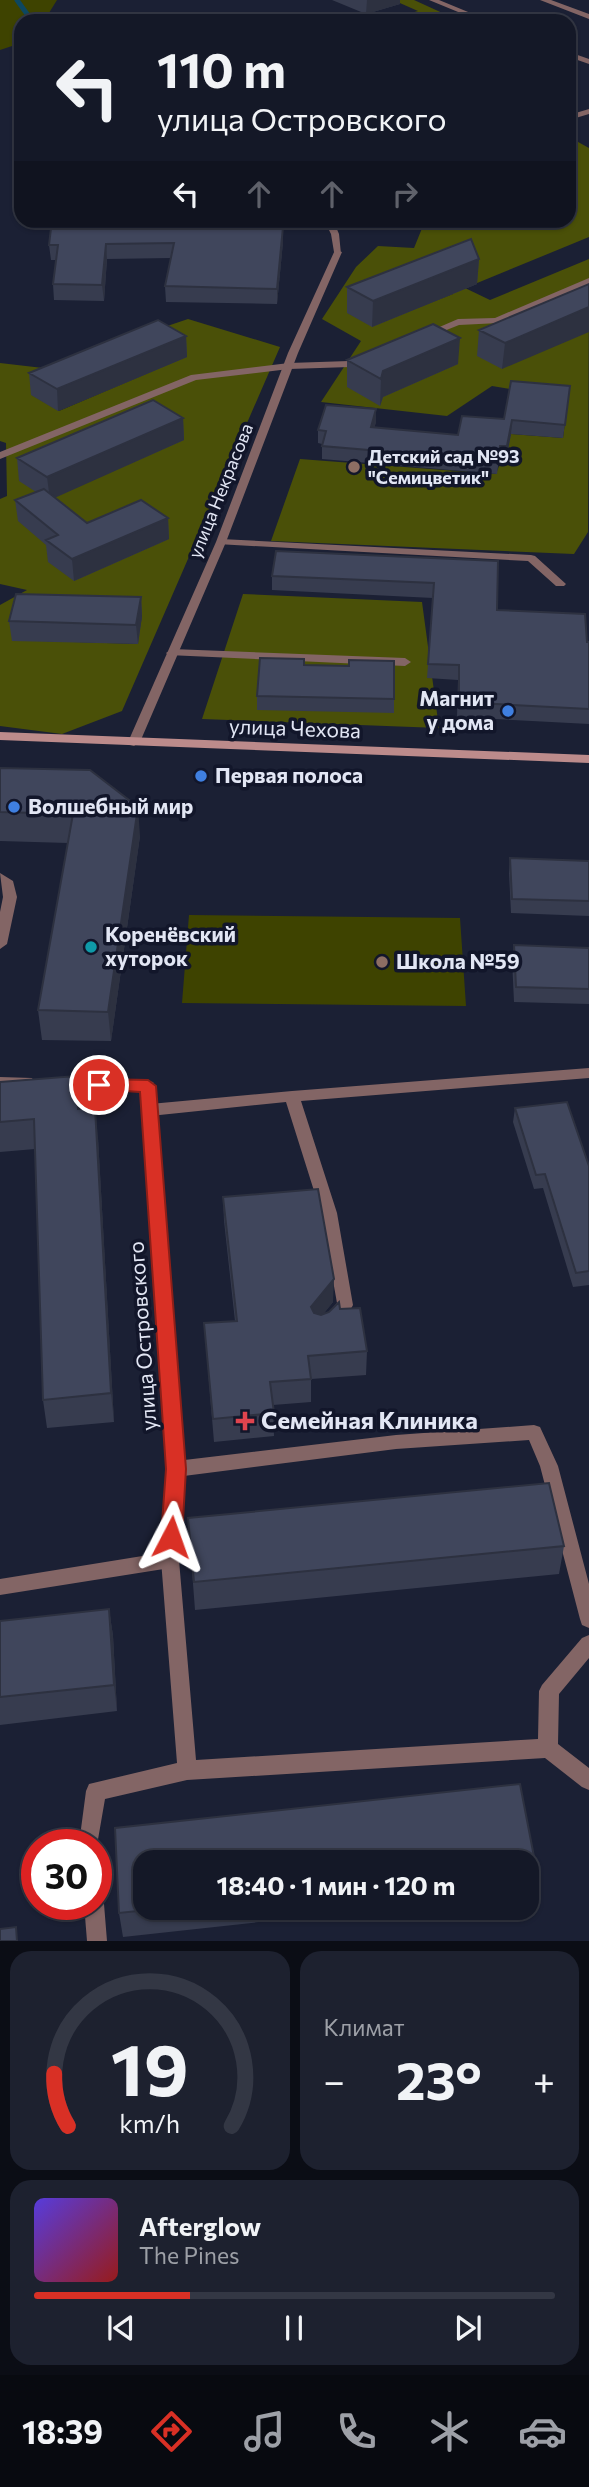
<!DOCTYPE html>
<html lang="ru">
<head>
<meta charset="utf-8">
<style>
  :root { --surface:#141827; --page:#1d212f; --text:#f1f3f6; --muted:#9da0a7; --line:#333744; --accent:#d93025 }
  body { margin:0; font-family:Commissioner,sans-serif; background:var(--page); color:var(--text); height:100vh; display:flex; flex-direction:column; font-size:26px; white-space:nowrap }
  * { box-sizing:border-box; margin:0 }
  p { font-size:23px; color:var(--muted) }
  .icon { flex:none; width:38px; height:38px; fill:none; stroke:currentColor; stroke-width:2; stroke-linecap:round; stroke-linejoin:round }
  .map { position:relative; height:1941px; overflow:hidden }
  .details { display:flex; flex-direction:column; gap:10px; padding:10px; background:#0b0d15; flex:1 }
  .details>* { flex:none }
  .guide { position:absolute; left:14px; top:14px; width:562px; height:214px; border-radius:21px; box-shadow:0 2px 5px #0004,0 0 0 2px var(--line); background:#141827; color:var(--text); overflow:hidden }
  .speed { position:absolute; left:21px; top:1829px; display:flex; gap:14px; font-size:35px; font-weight:700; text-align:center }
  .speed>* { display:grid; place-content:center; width:91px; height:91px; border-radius:50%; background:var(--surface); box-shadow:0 2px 5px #0004,0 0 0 2px var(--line); line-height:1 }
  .speed .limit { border:10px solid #d22; background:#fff; color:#111 }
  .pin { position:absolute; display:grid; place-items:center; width:60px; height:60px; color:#fff; margin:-30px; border:4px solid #fff; border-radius:50%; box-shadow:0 2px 7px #0007 }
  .me { position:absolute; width:77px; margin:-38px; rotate:4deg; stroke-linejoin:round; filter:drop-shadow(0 0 5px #0008) }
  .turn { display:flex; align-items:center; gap:24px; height:147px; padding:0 28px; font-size:32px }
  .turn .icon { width:91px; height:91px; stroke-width:2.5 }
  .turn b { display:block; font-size:49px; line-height:60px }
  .lanes { display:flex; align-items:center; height:66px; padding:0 28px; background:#0003; justify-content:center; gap:35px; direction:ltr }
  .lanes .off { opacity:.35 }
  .big { font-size:52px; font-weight:700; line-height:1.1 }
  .details .widget { flex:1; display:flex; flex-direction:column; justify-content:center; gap:10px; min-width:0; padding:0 24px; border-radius:21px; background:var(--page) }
  .details .dial { align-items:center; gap:0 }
  .dial svg { height:182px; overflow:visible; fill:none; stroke:var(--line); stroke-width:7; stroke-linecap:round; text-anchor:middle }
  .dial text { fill:var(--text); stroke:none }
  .song { display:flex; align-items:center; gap:21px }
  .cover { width:84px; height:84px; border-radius:10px; background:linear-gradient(135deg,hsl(250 70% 55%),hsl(0 70% 35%)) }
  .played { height:7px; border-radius:4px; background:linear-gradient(90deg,var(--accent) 30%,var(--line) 30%) }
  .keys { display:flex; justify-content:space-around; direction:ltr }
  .heat { display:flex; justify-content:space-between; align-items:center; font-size:38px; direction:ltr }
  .details .tiles { flex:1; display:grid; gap:10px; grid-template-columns:1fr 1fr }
  .widget:last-child { grid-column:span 2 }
  .trip { position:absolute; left:133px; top:1850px; width:406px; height:70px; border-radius:21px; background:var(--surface); box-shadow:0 2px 5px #0004,0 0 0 2px var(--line); font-weight:700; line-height:70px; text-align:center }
  .tabs { display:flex; height:112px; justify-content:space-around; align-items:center; background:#080a10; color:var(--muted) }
  .tabs .icon { width:49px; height:49px }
  .tabs .active { color:var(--accent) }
  .tabs b { font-size:32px; color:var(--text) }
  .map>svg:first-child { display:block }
</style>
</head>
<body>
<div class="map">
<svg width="589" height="1941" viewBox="0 0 589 1941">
  <rect width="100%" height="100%" fill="#1b2034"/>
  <path fill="#3e4300" d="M0 0H57L44 21H21V43L0 50Z
    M189 915 460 918 466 1006 182 1003Z"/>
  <path fill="#4a5008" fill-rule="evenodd" d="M393 0H414L460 21H383L418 11Z
    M569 137 589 148V237L465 288 490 300 589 259 588 532 574 554 271 541 300 459 496 474 511 434 563 438 568 399 492 386 447 416 321 402 361 341 322 319 356 267 378 246 414 248 425 221H461L478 227 483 221 569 220ZM453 294 372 326 348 313Z
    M188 319 280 347 122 711 62 734 0 726V605L27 590 0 584V499L7 496 6 443 0 441V363L43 368ZM186 357 59 411 32 395V394ZM142 616 137 644 12 640Z
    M243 594 422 602 439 728 202 719Z"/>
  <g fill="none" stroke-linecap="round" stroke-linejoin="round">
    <path stroke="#0d4760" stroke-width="5" d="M17 0 32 21"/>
    <path fill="#836565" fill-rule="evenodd" d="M429 0H439L490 21H480Z
      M540 0H551L589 14V19Z
      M569 52 589 59V64L569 57Z
      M589 109V114L569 120V115Z
      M324 220H333L339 234 341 254 334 252 331 234Z
      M589 278V284L499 323 459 325 429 337 421 335 458 319 495 318Z
      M364 356 367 357V361L350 367 289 369 196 380 0 459V452L191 375 289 363 349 361Z
      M221 539 531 555 535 556 566 584 564 586H556L528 561 217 544V540Z
      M172 649 405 658 411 662 405 666 168 655 166 653Z
      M0 873 13 881 17 897 7 944 0 949V912L3 897Z
      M589 1068V1078L301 1101 337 1213 353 1305C347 1316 335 1332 322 1328L320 1323 337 1303 321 1213 286 1102 150 1116 145 1114 143 1110 145 1106 150 1104 292 1091Z
      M534 1425 540 1427 558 1466 589 1584V1628L582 1625 580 1619 540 1466 529 1440 396 1449 176 1477 170 1474 167 1469 170 1464 176 1461 396 1435Z
      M170 1552 176 1554 179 1560 196 1760 538 1739 539 1691 542 1685 582 1638 589 1635V1658L559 1694 558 1744 589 1768V1790L582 1787 545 1758 187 1780 105 1799 96 1851V1844H79L86 1791 89 1784 177 1763 161 1560 164 1554Z
      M96 1895 101 1897 104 1904 107 1941H87L84 1904H96Z"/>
    <path fill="#836565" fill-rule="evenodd" d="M335 250 342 252 298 353 226 542 140 742 134 746 130 745 128 742 216 542 288 353Z
      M0 1077 32 1078 34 1082 32 1086 0 1087Z
      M57 1078 148 1081 153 1082 155 1086 185 1469 179 1560 176 1566 170 1568 0 1595V1579L161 1553 167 1469 141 1091 57 1088 52 1087 50 1083 52 1079Z"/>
    <path fill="#bc8b8b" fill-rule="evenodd" d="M0 732 589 755V763L0 740Z"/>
  </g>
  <path fill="#373c4f" d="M332 0H400V4L366 14Z
    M52 220H240V223L283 227V242L277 304 166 302 165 286 171 258 107 259 104 301 54 300 53 284 56 260H51L49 245Z
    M479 259 477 284 372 327 347 313V287Z
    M589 284 502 369 477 356 479 330Z
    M186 336 187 357 58 411 31 395 29 373Z
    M347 360 458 364 383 397 380 406 347 387Z
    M570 386 563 438 511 434 506 460 499 459 497 474 322 459V444L318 443V430L376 409V422L374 428 458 435 504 419Z
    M183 418 184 440 55 497 87 523 168 518 169 539 74 581 48 562 46 545 18 521 15 500 36 492 19 481 17 458Z
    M498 561 497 610 589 642V724L457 717 458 680 427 678 433 598 272 590V576Z
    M141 597 142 616 138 644 12 641 9 621Z
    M304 665 394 699V713L257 710V696Z
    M0 768 140 836 111 1041 42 1040 38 1010 68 843 0 841Z
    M510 858 589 861V916L511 913 509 873Z
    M514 945 589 948V1004L514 1002 512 959Z
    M0 1082 79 1109 98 1138 114 1422 47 1428 43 1400 35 1149 0 1152Z
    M515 1108 589 1166V1285L573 1287 543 1188 534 1189 513 1122Z
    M223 1197 333 1302 323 1314 340 1309 367 1351 366 1375 311 1379V1402L273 1405 274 1436 214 1442 204 1323 235 1321 224 1221Z
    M188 1518 564 1546 559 1574 195 1610Z
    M109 1609 113 1636 117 1711 0 1725V1621Z
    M520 1784 536 1867 531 1891 527 1892V1862H145V1908H387L123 1937 119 1913 115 1828Z"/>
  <path fill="#2d3140" d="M367 0H400V4L366 14Z
    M206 220H240V225Z
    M283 227V242L277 304V289Z
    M106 244 107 259 104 301 102 285Z
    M479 259 477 284 372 327 373 301Z
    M589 307V332L502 369 505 343Z
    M186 336 187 357 58 411 57 389Z
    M460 338 458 364 383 397 380 406 381 379 383 371Z
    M376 409V422L371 441V427Z
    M183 418 184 440 50 500 47 477Z
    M512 420 511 434 506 460 507 446Z
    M168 518 169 539 74 581 72 559Z
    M141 597 142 616 138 644 136 625Z
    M138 807 140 836 111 1041 108 1012Z
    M95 1108 98 1138 114 1422 111 1393Z
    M334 1279 333 1302 311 1330V1307Z
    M109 1609 113 1636 117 1711 114 1685Z"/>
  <path fill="#40465c" stroke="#2d3140" stroke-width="2" d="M52 220H209L283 227 277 289 165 286 174 243 106 244 102 285 53 284 58 245H49Z
    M471 239 479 259 373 301 347 287Z
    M589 284V307L505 343 479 330Z
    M158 320 186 336 57 389 29 373Z
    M433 324 460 338 383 371 381 379 347 360Z
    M511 381 570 386 565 425 512 420 507 446H500L498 461 322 446 326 431 318 430 326 405 376 409 371 427 458 435 462 416 504 419Z
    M153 400 183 418 47 477 17 458Z
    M44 489 87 523 141 500 168 518 72 559 46 540 58 535 15 500Z
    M276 551 498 561 497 610 585 614 587 642H589V709L459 702V665L428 664 434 583 272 576Z
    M16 594 141 597 136 625 9 621Z
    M260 658 304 659V665L349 666V660L394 661V699L257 696Z
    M0 768 90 770 138 807 108 1012 38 1010 73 814 0 812Z
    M510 858 589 861V901L512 899Z
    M514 945 589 948V989L516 987Z
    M76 1076 78 1109 95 1108 111 1393 43 1400 34 1119 0 1122V1082Z
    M567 1102 589 1166V1271L576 1273 545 1174 536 1175 515 1108Z
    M318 1189 334 1279 311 1307 314 1313 321 1315 329 1312 339 1302 340 1309 360 1308 367 1351 308 1356 311 1379 270 1382 274 1413 213 1419 204 1323 237 1321 223 1197Z
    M549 1483 564 1546 194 1582 188 1518Z
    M109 1609 114 1685 0 1697V1621Z
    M520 1784 536 1867 527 1868V1862H145V1908H167L119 1913 115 1828Z
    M16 1927 17 1941H0V1929Z"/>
  <path fill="#d93025" stroke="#8d1f18" stroke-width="2" d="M99 1079 148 1080 156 1086 186 1469 182 1537 179 1543 171 1546 164 1543 161 1537 166 1469 140 1092 93 1089 90 1085Z"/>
  <g fill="#8d6e63" stroke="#12162a" stroke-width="2.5">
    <circle cx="354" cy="467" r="7"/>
    <circle cx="382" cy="962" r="7"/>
  </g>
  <g fill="#3f7fe0" stroke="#12162a" stroke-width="2.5">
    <circle cx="508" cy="711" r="7"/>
    <circle cx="201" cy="776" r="7"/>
    <circle cx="14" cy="807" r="7"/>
  </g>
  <circle fill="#0f9aa8" stroke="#12162a" stroke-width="2.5" cx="91" cy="947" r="7"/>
  <path fill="#e0444e" stroke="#12162a" stroke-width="2.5" d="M241.5 1410.5h7v7h7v7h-7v7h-7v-7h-7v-7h7z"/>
  <g text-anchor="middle" stroke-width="7" stroke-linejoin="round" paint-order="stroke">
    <g font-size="18" font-weight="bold" fill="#e2e6f4" stroke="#12162a" text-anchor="start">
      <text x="368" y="463">Детский сад №93<tspan x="368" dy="21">"Семицветик"</tspan></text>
    </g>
    <g font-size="18" fill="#e2e6f4" stroke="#12162a">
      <text transform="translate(221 491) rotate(-68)" y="6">улица Некрасова</text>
    </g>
    <g font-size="21" font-weight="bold" fill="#e2e6f4" stroke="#12162a" text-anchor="start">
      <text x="494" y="706" text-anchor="end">Магнит<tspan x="494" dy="24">у дома</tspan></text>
      <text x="215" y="783">Первая полоса</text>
      <text x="28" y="814">Волшебный мир</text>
      <text x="105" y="942">Коренёвский<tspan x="105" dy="24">хуторок</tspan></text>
      <text x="396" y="969">Школа №59</text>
    </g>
    <g font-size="21" fill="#e2e6f4" stroke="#12162a">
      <text transform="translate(295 729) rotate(2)" y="7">улица Чехова</text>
      <text transform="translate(143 1336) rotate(-94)" y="7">улица Островского</text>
    </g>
    <g font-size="24" font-weight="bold" fill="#e2e6f4" stroke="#12162a" text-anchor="start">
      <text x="261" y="1429">Семейная Клиника</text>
    </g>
  </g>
</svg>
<div class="speed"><div class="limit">30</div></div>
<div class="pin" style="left:99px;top:1085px;background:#d93025"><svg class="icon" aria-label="arrive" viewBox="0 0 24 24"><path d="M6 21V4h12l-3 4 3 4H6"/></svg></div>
<svg class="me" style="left:171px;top:1537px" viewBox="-20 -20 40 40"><path d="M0-17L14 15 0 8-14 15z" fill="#d93025" stroke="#fff" stroke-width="4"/></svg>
<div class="trip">18:40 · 1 мин · 120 m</div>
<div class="guide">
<div class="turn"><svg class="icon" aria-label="left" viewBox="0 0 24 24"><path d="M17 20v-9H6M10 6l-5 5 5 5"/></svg><div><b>110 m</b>улица Островского</div></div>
<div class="lanes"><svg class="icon" aria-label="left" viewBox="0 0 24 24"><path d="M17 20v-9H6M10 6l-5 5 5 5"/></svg><svg class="icon off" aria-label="ahead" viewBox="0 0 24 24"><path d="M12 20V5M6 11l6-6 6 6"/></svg><svg class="icon off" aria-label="ahead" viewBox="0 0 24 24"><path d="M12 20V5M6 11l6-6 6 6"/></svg><svg class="icon off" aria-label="right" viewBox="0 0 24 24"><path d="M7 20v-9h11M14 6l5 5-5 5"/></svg></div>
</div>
</div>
<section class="details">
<div class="tiles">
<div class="widget dial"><svg viewBox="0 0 100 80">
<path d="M14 69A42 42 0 1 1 86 69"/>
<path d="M14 69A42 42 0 0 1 8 46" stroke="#d93025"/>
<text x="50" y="56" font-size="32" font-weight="700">19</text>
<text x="50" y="72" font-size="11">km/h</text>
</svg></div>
<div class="widget"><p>Климат</p>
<div class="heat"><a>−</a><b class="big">23°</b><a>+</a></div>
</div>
<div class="widget">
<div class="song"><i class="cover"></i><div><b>Afterglow</b><p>The Pines</p></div></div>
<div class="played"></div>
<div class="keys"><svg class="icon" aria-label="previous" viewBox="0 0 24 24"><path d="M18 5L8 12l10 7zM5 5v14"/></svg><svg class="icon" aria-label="pause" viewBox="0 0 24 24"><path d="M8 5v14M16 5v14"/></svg><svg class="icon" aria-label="next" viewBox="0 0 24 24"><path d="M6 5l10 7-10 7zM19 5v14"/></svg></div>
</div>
</div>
</section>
<nav class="tabs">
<b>18:39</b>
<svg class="icon active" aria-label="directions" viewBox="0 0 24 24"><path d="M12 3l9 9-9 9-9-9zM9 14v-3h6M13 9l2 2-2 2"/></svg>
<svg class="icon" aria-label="music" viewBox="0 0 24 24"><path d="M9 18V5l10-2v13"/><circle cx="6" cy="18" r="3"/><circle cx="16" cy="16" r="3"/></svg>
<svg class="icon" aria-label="phone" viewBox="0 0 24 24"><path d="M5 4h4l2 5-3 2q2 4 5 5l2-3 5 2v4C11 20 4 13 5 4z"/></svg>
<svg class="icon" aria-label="climate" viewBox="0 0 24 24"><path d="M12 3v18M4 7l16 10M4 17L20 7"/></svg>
<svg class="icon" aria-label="car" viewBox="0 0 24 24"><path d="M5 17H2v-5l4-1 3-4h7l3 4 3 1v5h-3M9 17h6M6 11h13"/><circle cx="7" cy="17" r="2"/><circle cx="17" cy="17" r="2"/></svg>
</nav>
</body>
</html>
